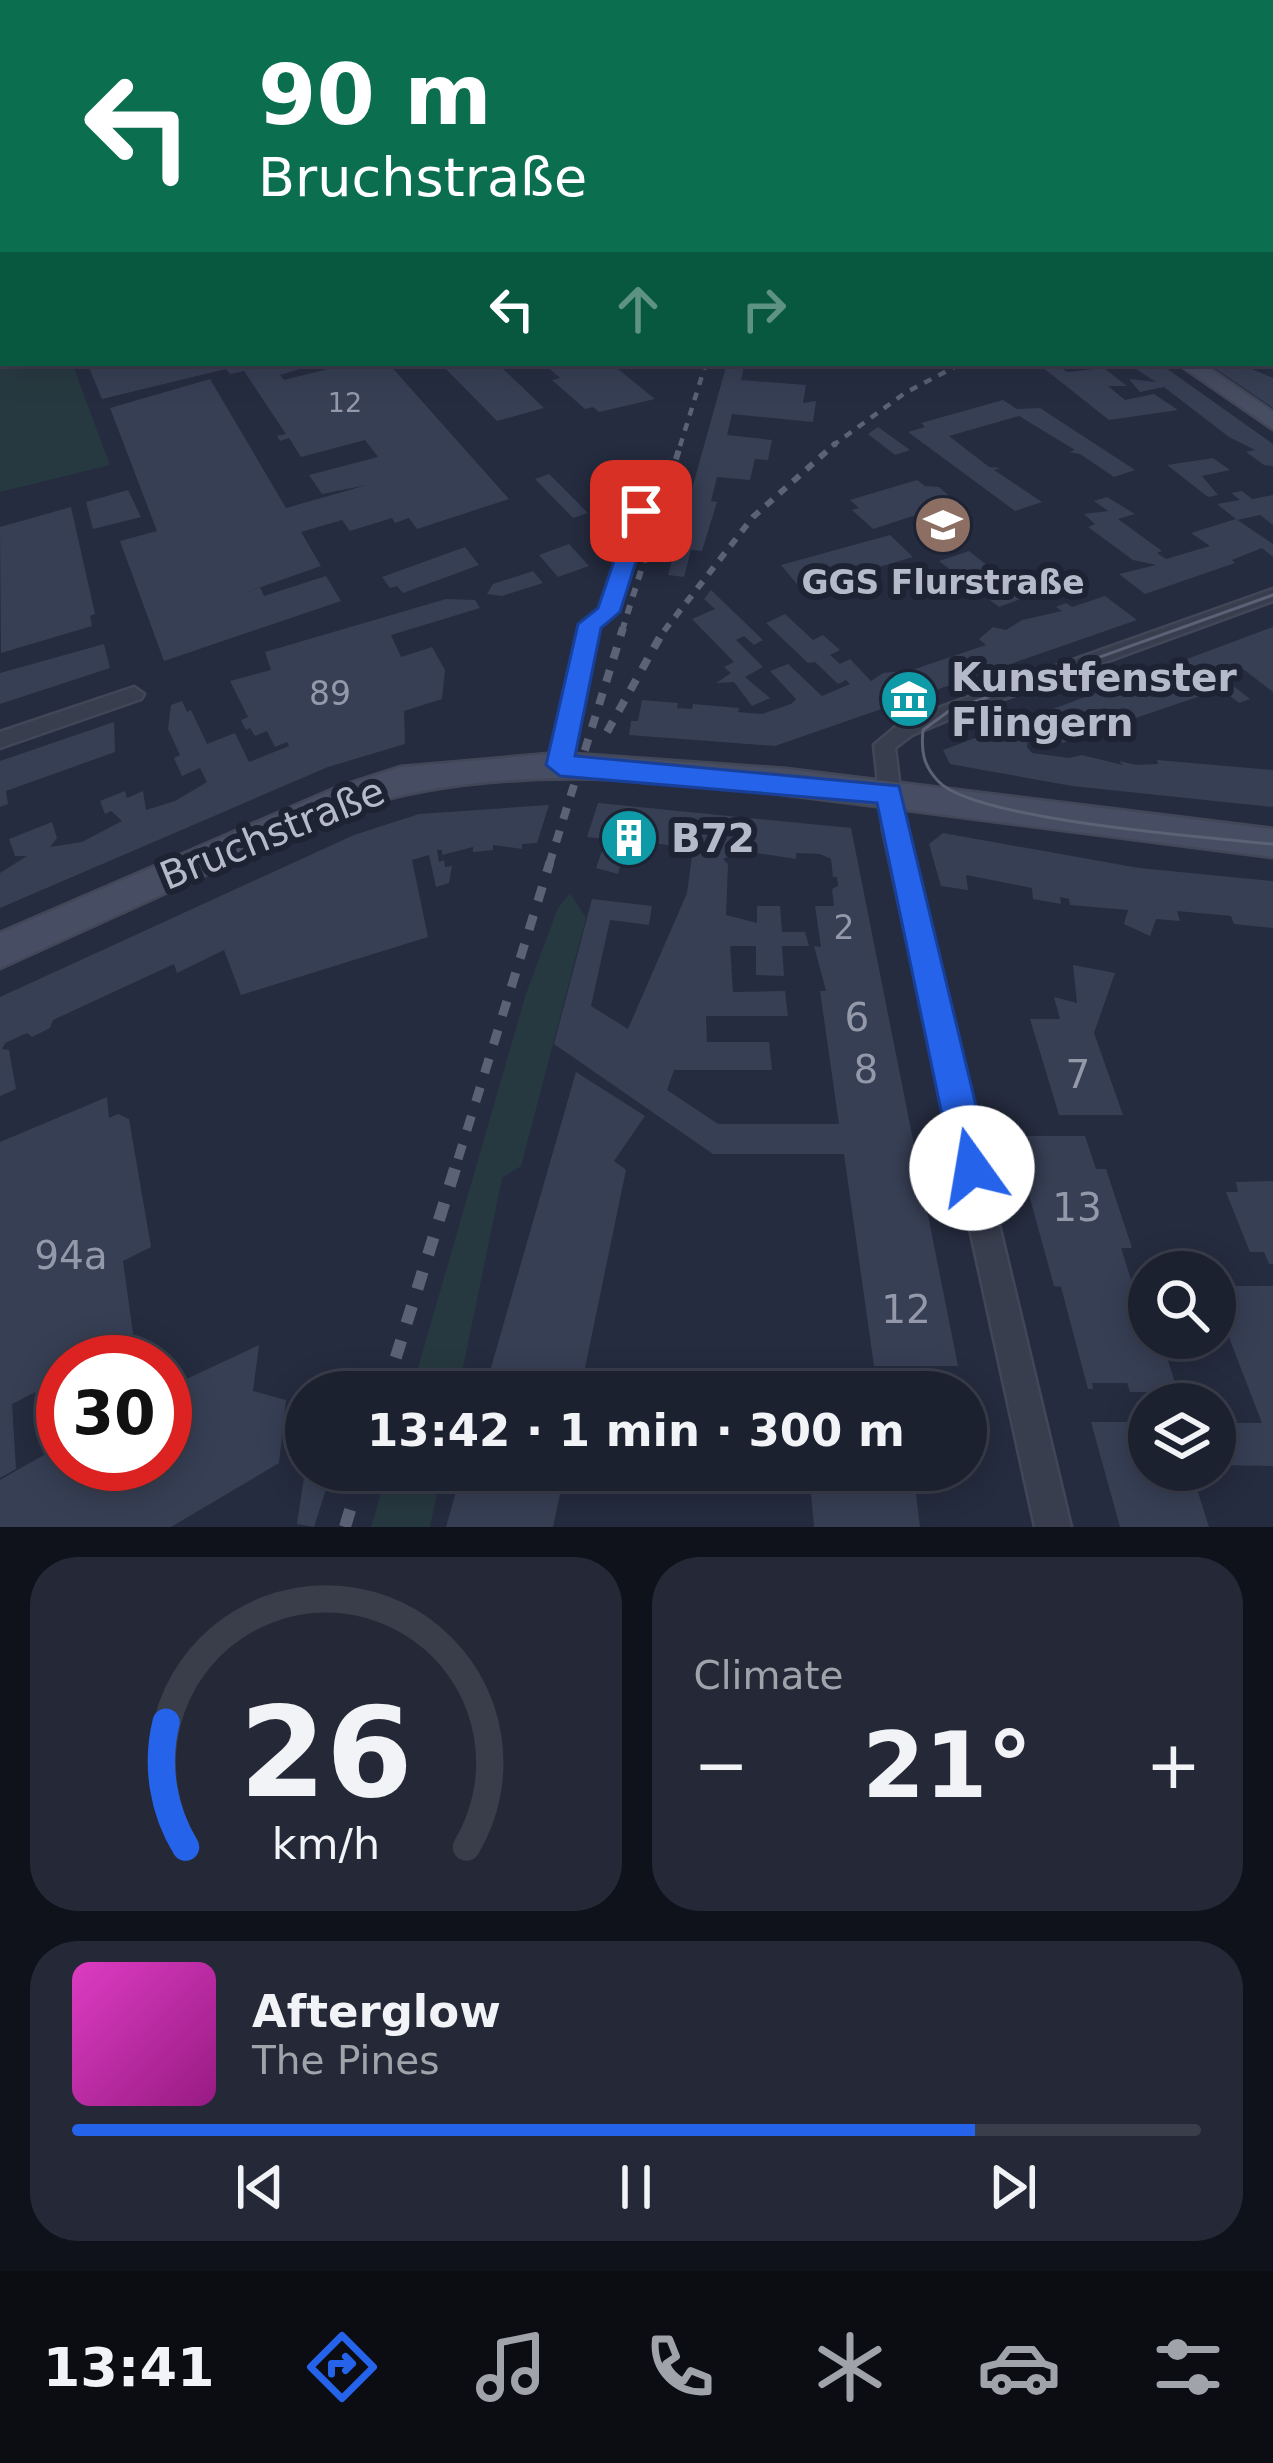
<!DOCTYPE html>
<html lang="en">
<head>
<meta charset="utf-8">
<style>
  :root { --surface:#1c212f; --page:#252937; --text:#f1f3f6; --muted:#a0a3aa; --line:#3a3e4b; --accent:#2563eb }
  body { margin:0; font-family:"DejaVu Sans",sans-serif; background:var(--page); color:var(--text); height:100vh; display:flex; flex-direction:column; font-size:45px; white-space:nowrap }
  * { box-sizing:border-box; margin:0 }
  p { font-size:39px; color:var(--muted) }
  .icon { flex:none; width:66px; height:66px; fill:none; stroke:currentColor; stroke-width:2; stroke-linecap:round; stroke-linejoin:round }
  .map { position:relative; height:1527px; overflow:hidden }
  .side { display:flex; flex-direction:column; gap:30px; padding:30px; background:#0f121a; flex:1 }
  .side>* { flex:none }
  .guide { position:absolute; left:0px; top:0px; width:1275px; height:366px; box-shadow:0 6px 30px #0003,0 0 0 3px var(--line); background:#0b6e4f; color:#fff; overflow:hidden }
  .fabs { position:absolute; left:1128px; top:1251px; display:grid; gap:24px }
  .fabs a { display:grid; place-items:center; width:108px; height:108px; border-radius:50%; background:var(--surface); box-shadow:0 6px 30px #0003,0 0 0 3px var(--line); font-size:60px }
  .speed { position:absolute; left:36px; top:1335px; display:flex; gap:24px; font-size:60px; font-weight:700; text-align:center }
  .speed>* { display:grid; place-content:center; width:156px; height:156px; border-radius:50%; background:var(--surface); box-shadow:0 6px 30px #0003,0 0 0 3px var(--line); line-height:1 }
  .speed .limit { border:18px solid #d22; background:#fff; color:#111 }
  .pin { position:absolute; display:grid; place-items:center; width:102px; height:102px; color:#fff; margin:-51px; border-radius:24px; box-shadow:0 6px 18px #0006 }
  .me { position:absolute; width:132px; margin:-66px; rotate:347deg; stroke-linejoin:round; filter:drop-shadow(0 0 9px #0008) }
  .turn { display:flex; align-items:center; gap:42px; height:252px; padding:0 60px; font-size:54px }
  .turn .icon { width:156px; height:156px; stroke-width:2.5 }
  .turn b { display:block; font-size:84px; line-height:102px }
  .lanes { display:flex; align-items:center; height:114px; padding:0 60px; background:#0003; justify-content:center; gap:60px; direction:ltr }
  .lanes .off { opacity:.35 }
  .big { font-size:90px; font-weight:700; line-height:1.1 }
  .side .tile { flex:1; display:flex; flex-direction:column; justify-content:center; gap:18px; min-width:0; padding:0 42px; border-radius:48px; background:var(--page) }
  .side .dial { align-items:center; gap:0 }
  .dial svg { height:312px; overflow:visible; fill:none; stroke:var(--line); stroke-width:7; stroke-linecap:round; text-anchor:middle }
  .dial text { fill:var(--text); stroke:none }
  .song { display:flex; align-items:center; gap:36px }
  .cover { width:144px; height:144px; border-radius:18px; background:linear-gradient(135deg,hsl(310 70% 55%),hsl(310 70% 35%)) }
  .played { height:12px; border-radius:6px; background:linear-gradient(90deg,var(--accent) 80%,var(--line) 80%) }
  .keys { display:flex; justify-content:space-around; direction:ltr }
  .heat { display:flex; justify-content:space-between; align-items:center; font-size:66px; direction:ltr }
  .side .tiles { flex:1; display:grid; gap:30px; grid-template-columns:1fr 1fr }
  .tile:last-child { grid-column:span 2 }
  .trip { position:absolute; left:285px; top:1371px; width:702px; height:120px; border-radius:60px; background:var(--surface); box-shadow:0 6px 30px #0003,0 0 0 3px var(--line); font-weight:700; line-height:120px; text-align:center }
  .menu { display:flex; height:192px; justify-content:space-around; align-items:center; background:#0b0d13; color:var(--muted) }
  .menu .icon { width:84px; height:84px }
  .menu .active { color:var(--accent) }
  .menu b { font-size:54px; color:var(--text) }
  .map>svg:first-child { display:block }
</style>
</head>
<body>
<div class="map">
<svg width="1273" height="1527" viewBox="0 0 1273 1527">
  <rect width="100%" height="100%" fill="#252c3f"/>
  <path fill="#273940" d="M0 329 3 363H72L110 465 0 492Z
    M570 893 586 918 521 1166 502 1178 458 1392H411L526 994 558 908Z
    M388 1470H442L430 1527H371Z"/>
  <path fill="#373f55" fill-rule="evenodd" d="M87 363H320L280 375 284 380 352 363H388L509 499 417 529 409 518 395 523 392 518 350 531 342 520 301 532 321 566 247 592 260 587 264 596 326 576 341 601 164 661 120 541 157 531 110 408 210 379 286 508 367 485 322 494 309 475 378 457 365 440 301 457 289 438 280 441 277 436 286 434 244 371 230 374 226 369 102 399Z
    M440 363H497L544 408 497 421Z
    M543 363H635L618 369 655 399 599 412 593 407 585 409 552 380 560 378Z
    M727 363H745L741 380 806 385 803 403 816 401 813 422 732 414 727 435 772 440 768 460 755 459 750 480 717 477 711 501 717 502 702 551 691 550 684 577 668 575Z
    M1037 363H1055L1067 372 1104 368 1127 386H1108L1125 400 1154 394 1178 410 1109 420Z
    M1127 363H1159L1273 444V466L1264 465 1246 452 1255 450 1229 437 1164 387 1140 392 1129 379 1156 382Z
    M1207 363H1237L1273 378V408Z
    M1003 400 1017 409 1040 408 1135 470 1114 477 1080 454 1069 452 1075 450 1019 416 949 436 989 467 1000 468 994 470 1042 502 1015 511 908 432 925 427 921 423Z
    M878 427 910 450 895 455 868 434Z
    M1213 458 1230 470 1202 476 1218 495 1208 497 1167 465Z
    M549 474 588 513 573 518 535 479Z
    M917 480 925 486 939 487 956 502 873 529 852 510 859 508 850 500Z
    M128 490 141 517 93 529 86 502Z
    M1242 491 1252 499 1273 495V525L1260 515 1237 520 1217 504 1240 500 1231 493Z
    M1107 497 1135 514 1118 519 1162 551 1157 553 1166 559 1210 546 1191 533 1236 519 1273 544V557L1262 548 1232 560 1235 563 1145 594 1119 574 1156 565 1133 560 1088 527 1095 524 1084 514 1108 511 1094 501Z
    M71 507 95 614 90 616 92 626 1 653 0 527Z
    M890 535 913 557 848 576 858 586 823 596 813 585 801 589 781 565Z
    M569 544 589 566 558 577 539 555Z
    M465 547 479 565 403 593 397 586 390 588 382 577Z
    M969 551 1013 586 1023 598 999 607 939 561Z
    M533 571 543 583 502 596 487 594 493 584Z
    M711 590 763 640 754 645 744 636 736 640 763 667 745 677 770 698 752 706 734 682 716 683 731 673 724 667 734 662 692 619 715 609 704 599Z
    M1105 596 1137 620 775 746 629 735 631 721H638L642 700 678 703 677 708 692 709 693 704 739 708 738 712 762 714 791 704 796 699 770 671 788 664 822 696 850 684 846 680 838 684 815 662 808 663 766 623 785 614 813 640 823 635 840 650 830 655 840 664 850 659 871 681 883 673 912 670 986 645 979 639 993 627 1006 630 1022 620 1062 611 1056 607 1066 603 1072 607Z
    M446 599 475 600 480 608 391 635 401 657 432 647 445 670 442 699 404 711 405 744 328 767 0 908V873L27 856H15L9 839 52 822 57 838 50 847 82 842 122 821 111 811 105 814 100 801 125 791 127 798 143 791 146 810 175 801 207 782 200 768 182 776 174 758 180 755 168 729 171 705 182 701 187 712 191 710 207 744 235 733 249 762 289 746 287 742 275 747 267 731 255 736 250 728 246 730 241 720 248 717 230 681 271 670 265 652Z
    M1273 627V692L1243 669 1222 677 1250 699 1239 703 1221 689 1062 743 1057 737 1028 739 1027 747 1032 753 1069 758 1082 755 1123 765 1119 761 1136 765 1158 764 1157 760 1273 770V807L1072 786 950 764 943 750Z
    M104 644 110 668 0 704V673Z
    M114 722 115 752 6 791 8 804 0 807V761Z
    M598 803 851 828 958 1366H874L844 1154H713L554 1044 592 899 652 906 649 925 610 920 591 1006 628 1029 687 893 693 849 627 839 618 874 596 868 606 839 587 837ZM743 851 796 859V853L820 854 831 859 833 877H837L838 886 832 889 834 906H815L821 947 814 946 826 991H820L839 1124H718L667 1090 674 1070H772L769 1042H707L706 1016H788L785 991 733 992 730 946H756V975L784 976 782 946H809L805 932H782L780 906H757V923L726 915 728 864 723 859Z
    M549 805 537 843 522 844V849L493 845V850L473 852V847L442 855V850H437L439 862 444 860 445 867 452 866 449 883 436 887 429 855 412 860 428 937 241 995 224 950 177 973 174 964 53 1020 50 1028 32 1037 27 1033 5 1043 2 1049 9 1050 16 1089 0 1096V997L354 835 419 814Z
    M943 833 1139 868 1273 881V928L1234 924 1231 916 1177 911 1180 921 1156 919 1150 936 1124 924 1128 910 1070 905 1069 899 1060 897 1061 904 1033 899 1032 888 966 875 968 890 941 886 929 844Z
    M1073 965 1115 973 1094 1033 1123 1115H1059L1030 1019H1060L1054 997 1077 1003Z
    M576 1072 645 1116 614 1161 626 1170 580 1392H484Z
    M107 1097 109 1118 118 1114 129 1119 151 1247 123 1261 134 1341 93 1362H63V1378L12 1404 16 1469 0 1478V1142Z
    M1013 1136H1085L1096 1169H1106L1132 1248H1121L1141 1311 1149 1310V1338H1161L1178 1392H1130L1127 1383H1092L1093 1389H1088L1061 1287 1054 1286Z
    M1273 1181V1264H1269L1264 1252H1250L1226 1192H1238L1236 1182Z
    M1215 1286H1273V1466L1221 1465 1215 1448V1423H1262L1215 1301Z
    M259 1345 253 1391 286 1400 279 1463 171 1527H0V1480L63 1444V1464H165V1389Z
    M1091 1422H1149V1470H1191L1209 1527H1120Z
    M305 1470H332L314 1527 297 1524Z
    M462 1470H565L553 1527H446Z
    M809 1470H913L920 1527H814Z"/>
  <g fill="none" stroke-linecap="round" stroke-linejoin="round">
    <g stroke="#424758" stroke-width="5">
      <path id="street" d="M1272 309H1273V317H1272Z
        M0 319H3V327H0Z
        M641 506 649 511 617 612 599 627 571 765 567 771H553L549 765 581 624 600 609 633 511Z
        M1273 589V601L960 715 912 735 895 748 905 830 1071 1527H1035L883 830 874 745 898 725 946 705Z
        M134 687 144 694 141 699 0 748V732Z"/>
    </g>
    <g stroke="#424758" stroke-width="5">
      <path id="secondary" d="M1177 363H1201L1273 412V429Z
        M560 753 786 769 1273 829V857C1146 841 1019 825 892 808 714 786 521 753 348 810L0 968V933L336 788 401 767Z"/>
    </g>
    <use href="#street" fill="#393e4f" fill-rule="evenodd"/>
    <use href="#secondary" fill="#474d62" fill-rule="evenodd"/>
    <path stroke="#5b6276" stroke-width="3" d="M1273 595 949 711 923 730C921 751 923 765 938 781 973 820 1212 838 1273 844"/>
    <path stroke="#5b6276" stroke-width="4.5" stroke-dasharray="8 8" stroke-linecap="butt" d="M680 446 706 363
      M832 446 905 393 962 363"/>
    <path stroke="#5b6276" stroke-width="6" stroke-dasharray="9 9" stroke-linecap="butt" d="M622 631 681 443
      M664 631 753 517 836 443"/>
    <path stroke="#5b6276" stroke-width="8" stroke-dasharray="12 12" stroke-linecap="butt" d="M607 732 665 628
      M549 865 623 628"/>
    <path stroke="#5b6276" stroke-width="9" stroke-dasharray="15 15" stroke-linecap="butt" d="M458 1159 550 862"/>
    <path stroke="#5b6276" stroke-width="12" stroke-dasharray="18 18" stroke-linecap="butt" d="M385 1392 459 1156
      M345 1527 362 1470"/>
  </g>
  <linearGradient id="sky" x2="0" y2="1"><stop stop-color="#141823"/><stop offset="0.46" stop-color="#404b63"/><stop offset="1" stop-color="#404b63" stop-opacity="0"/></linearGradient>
  <rect width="1273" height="392" fill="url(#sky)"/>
  <path fill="#2563eb" stroke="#184099" stroke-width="3" d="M641 505 652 511 620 612 601 628 575 756 899 786 991 1168 986 1182 972 1187 959 1182 953 1168 877 803 560 776 546 765 578 624 598 608 631 511Z"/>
  <defs>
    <g id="school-disc" transform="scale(3)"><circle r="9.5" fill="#8d6e63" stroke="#1e2334"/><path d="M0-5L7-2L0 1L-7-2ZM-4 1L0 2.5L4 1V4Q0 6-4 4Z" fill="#fff"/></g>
    <g id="museum-disc" transform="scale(3)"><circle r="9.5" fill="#0f9aa8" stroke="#1e2334"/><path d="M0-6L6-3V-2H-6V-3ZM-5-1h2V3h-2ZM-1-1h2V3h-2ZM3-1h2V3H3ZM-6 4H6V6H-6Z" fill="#fff"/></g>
    <g id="building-disc" transform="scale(3)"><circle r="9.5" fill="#0f9aa8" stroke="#1e2334"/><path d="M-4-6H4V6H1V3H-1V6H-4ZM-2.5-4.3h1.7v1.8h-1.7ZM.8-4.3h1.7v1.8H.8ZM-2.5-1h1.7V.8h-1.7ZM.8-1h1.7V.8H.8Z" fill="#fff"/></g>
  </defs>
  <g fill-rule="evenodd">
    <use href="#school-disc" x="943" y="525"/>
    <use href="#museum-disc" x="909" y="699"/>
    <use href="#building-disc" x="629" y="838"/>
  </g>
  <g text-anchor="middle" stroke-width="12" stroke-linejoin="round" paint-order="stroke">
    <g font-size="27" fill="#9499aa">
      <text x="345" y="412">12</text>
    </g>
    <g font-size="33" font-weight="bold" fill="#b5bac9" stroke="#1e2334">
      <text x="943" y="594">GGS Flurstraße</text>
    </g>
    <g font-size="33" fill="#9499aa">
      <text x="330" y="705">89</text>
      <text x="844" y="939">2</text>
    </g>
    <g font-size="39" font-weight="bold" fill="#b5bac9" stroke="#1e2334" text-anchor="start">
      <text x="951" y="691">Kunstfenster<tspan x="951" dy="45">Flingern</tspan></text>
      <text x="671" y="852">B72</text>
    </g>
    <g font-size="39" fill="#b5bac9" stroke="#1e2334">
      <text transform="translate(272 833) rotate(-22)" y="14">Bruchstraße</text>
    </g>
    <g font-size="39" fill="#9499aa">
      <text x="857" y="1031">6</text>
      <text x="866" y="1083">8</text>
      <text x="1078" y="1088">7</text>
      <text x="1077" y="1221">13</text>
      <text x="71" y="1269">94a</text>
      <text x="906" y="1323">12</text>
    </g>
  </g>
</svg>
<div class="fabs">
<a><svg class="icon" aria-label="search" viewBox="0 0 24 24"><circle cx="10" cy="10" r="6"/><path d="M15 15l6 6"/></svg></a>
<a><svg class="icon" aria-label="layers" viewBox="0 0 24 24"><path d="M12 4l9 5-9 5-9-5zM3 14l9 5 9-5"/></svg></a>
</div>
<div class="speed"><div class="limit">30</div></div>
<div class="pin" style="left:641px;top:511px;background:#d93025"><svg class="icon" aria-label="arrive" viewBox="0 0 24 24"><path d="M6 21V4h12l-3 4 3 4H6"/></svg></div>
<svg class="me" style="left:972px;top:1168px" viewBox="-20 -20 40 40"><circle r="19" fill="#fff"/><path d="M0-13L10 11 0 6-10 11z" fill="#2563eb"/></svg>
<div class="trip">13:42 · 1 min · 300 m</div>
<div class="guide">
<div class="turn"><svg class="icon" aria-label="left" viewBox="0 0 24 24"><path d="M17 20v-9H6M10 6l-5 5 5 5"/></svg><div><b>90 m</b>Bruchstraße</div></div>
<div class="lanes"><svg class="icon" aria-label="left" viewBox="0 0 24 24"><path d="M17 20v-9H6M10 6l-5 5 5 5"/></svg><svg class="icon off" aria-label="ahead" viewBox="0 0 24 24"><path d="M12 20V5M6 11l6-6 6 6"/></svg><svg class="icon off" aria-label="right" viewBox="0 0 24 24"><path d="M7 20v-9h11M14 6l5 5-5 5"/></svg></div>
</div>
</div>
<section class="side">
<div class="tiles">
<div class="tile dial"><svg viewBox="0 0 100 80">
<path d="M14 69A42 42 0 1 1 86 69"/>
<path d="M14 69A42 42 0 0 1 9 37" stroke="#2563eb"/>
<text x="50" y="56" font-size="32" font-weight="700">26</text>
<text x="50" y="72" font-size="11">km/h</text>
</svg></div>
<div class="tile"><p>Climate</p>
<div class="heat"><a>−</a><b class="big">21°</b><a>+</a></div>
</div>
<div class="tile">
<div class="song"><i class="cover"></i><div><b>Afterglow</b><p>The Pines</p></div></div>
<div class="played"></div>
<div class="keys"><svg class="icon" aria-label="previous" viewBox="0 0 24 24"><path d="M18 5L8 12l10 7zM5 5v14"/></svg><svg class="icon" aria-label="pause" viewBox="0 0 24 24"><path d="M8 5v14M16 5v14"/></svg><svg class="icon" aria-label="next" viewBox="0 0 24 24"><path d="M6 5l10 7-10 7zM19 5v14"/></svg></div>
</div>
</div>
</section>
<nav class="menu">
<b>13:41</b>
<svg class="icon active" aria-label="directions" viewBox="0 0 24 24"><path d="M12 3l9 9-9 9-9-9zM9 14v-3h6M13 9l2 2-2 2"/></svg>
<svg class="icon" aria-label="music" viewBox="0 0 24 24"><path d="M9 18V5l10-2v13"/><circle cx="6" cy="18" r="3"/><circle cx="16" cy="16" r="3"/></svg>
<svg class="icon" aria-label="phone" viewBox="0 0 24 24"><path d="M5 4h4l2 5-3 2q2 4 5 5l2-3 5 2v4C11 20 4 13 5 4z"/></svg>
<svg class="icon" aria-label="climate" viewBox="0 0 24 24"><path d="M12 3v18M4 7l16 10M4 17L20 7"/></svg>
<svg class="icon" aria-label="car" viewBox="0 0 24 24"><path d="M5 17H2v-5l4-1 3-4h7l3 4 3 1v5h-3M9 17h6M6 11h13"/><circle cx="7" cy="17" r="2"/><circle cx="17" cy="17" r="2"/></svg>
<svg class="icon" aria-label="filters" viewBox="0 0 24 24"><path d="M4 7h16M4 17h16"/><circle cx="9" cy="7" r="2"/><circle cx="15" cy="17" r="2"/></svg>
</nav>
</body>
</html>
